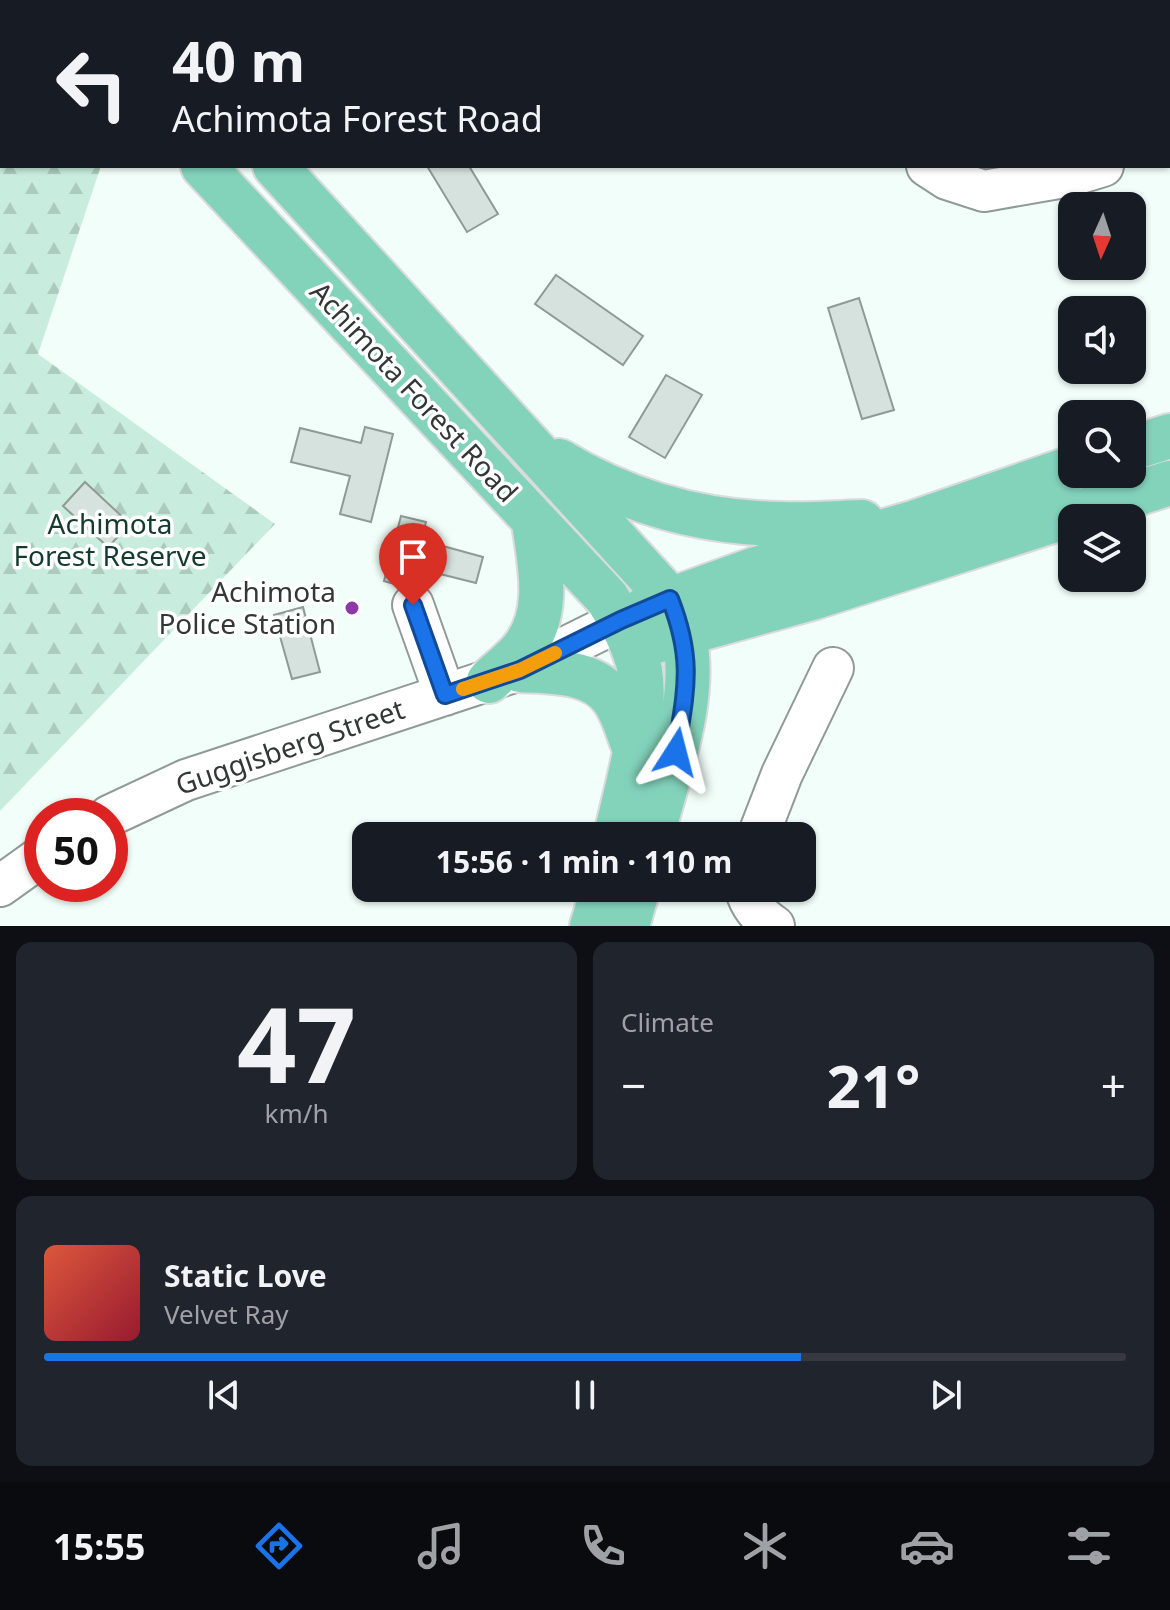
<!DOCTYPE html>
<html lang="en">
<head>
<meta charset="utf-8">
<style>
  :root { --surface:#171b24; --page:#20242c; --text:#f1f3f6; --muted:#9ea1a6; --line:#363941; --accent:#1a73e8 }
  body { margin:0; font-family:"Noto Sans",sans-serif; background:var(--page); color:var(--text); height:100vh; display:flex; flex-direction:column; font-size:30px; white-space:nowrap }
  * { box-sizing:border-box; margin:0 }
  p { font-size:26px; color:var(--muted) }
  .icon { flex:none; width:44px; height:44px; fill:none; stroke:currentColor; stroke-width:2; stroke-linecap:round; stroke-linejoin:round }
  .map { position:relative; height:926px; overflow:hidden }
  .details { display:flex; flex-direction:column; gap:16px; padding:16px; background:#0d0f14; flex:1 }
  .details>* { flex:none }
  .hud { position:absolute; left:0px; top:0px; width:1170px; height:168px; box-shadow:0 2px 6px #0004; background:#171b24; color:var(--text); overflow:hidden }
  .needle { width:52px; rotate:183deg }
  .controls { position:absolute; left:1058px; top:192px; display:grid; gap:16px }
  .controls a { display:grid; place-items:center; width:88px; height:88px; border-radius:16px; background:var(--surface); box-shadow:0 2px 6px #0004; font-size:40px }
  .speed { position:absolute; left:24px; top:798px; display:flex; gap:16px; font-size:40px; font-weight:700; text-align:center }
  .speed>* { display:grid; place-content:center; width:104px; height:104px; border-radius:50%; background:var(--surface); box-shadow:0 2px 6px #0004; line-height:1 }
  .speed .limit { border:12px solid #d22; background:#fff; color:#111 }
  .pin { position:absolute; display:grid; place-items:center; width:68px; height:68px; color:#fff; margin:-82px -34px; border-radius:50% 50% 50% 0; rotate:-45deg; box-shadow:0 0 8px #0007 }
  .pin .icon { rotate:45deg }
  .me { position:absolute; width:88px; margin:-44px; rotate:9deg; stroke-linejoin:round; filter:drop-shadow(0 0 6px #0008) }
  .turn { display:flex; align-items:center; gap:28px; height:168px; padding:0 40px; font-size:36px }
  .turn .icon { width:104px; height:104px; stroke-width:2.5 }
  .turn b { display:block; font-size:56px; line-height:68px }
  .big { font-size:60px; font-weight:700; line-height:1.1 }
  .details .widget { flex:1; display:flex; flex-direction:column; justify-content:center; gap:12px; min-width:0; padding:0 28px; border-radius:16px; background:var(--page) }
  .details .dial { align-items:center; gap:0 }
  .dial b { font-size:104px; line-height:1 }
  .song { display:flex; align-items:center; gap:24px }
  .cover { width:96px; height:96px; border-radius:12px; background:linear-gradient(135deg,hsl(10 70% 55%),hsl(350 70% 35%)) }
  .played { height:8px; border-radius:4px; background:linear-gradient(90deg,var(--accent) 70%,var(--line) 70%) }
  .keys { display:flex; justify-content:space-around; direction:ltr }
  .heat { display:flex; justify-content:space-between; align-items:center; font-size:44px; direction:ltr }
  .details .tiles { flex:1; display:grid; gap:16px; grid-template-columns:1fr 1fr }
  .widget:last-child { grid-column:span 2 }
  .trip { position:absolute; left:352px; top:822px; width:464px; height:80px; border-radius:16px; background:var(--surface); box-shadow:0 2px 6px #0004; font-weight:700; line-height:80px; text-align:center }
  .tabs { display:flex; height:128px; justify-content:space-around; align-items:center; background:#090b0e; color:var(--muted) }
  .tabs .icon { width:56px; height:56px }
  .tabs .active { color:var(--accent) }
  .tabs b { font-size:36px; color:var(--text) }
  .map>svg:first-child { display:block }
</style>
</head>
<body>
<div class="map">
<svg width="1170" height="926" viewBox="0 0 1170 926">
  <defs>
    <pattern id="forest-firs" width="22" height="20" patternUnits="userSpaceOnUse" patternTransform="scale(2)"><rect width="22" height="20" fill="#c8ecdd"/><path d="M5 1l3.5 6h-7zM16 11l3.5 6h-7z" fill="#accbbe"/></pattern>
  </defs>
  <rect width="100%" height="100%" fill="#f2fef9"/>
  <path fill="url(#forest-firs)" d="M0 0 9 2H2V166H101L38 354 275 524 0 811Z"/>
  <path fill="#d6e2dd" stroke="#8f9a95" stroke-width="2" d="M427 166H469L498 214 467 232Z
    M556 275 643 336 623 365 535 304Z
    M859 298 894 410 862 419 828 308Z
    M666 375 702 395 665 458 629 437Z
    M365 427 393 434 371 522 340 514 350 476 291 462 300 428 361 443Z
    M85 482 130 524 108 547 63 506Z
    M401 516 426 522 421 540 483 557 476 583 416 568 412 583 401 586 384 581Z
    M303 607 320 672 292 679 274 615Z"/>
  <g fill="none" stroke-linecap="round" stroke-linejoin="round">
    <g stroke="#909b96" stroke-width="44">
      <path id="minor" d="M765 0 768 2
        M0 57 2 55
        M1168 145 1170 144
        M927 166 947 179 984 191 1070 176 1103 166
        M413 605 445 695
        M109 816 186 780 520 670 621 620
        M758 836 782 774 833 668
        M0 886 42 856
        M745 888C750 906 759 916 774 926"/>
    </g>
    <g stroke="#dadbdb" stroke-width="48">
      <path id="major" d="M46 0 47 2
        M123 0 125 2
        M203 166 607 598C621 620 635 646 640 671 648 717 626 790 616 836
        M275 166 670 599C675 610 681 622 684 634 698 702 668 772 652 836
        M1132 448 1170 436
        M559 461C627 502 702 523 782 524 808 525 835 523 862 522
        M645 609 756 569 916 522 1072 468
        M656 641 815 597 1170 483
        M520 670C552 672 594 670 614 700 623 713 628 732 634 747
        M489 681C499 671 512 662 521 651 552 615 540 565 534 523
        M592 926 604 888
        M627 926 638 888"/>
    </g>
    <use href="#minor" stroke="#fff" stroke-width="40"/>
    <use href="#major" stroke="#83d3bb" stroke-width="44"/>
  </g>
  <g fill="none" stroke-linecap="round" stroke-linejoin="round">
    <g stroke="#114b97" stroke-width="20">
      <path id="route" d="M413 605 445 695 520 670 621 620 670 599C694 660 686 689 676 752"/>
    </g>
    <use href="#route" stroke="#1a73e8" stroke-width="14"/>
    <path stroke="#f59e0b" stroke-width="14" d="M463 689 520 670 555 653"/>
  </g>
  <circle fill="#8e38a5" stroke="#fff" stroke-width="3" cx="352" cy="608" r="8"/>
  <g text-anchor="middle" stroke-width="7" stroke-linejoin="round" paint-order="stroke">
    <g font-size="28" fill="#333735" stroke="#fff">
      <text transform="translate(414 392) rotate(47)" y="10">Achimota Forest Road</text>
      <text transform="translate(290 747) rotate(-19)" y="10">Guggisberg Street</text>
    </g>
    <g font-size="28" fill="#143b2e" stroke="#fff">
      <text x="110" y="534">Achimota<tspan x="110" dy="32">Forest Reserve</tspan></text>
    </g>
    <g font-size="28" fill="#333735" stroke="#fff" text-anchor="end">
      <text x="336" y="602">Achimota<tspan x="336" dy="32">Police Station</tspan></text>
    </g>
  </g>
</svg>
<div class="controls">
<a><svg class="needle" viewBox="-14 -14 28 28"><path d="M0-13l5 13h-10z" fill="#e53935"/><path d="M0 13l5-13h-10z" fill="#9ea1a6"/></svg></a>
<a><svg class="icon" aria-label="sound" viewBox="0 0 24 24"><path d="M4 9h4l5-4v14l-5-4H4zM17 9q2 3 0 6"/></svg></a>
<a><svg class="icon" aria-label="search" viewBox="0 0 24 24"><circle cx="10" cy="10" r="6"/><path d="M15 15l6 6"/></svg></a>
<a><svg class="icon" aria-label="layers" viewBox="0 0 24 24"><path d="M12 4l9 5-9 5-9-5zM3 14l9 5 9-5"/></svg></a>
</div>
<div class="speed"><div class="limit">50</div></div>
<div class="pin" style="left:413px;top:605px;background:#d93025"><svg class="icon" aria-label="arrive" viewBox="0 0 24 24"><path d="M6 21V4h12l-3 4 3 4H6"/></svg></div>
<svg class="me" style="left:676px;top:752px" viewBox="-20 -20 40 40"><path d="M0-17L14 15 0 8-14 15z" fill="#1a73e8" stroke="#fff" stroke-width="4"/></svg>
<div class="trip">15:56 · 1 min · 110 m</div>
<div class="hud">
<div class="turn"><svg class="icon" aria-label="left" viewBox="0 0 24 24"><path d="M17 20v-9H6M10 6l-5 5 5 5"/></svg><div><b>40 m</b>Achimota Forest Road</div></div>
</div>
</div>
<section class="details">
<div class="tiles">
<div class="widget dial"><b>47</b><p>km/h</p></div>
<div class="widget"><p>Climate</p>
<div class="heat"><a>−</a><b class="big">21°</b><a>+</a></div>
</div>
<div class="widget">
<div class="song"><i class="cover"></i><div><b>Static Love</b><p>Velvet Ray</p></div></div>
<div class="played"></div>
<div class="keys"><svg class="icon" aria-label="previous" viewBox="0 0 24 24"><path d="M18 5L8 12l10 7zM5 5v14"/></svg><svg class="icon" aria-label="pause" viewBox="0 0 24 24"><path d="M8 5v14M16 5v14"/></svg><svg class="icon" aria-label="next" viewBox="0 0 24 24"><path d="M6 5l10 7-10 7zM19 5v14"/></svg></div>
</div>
</div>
</section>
<nav class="tabs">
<b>15:55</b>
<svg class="icon active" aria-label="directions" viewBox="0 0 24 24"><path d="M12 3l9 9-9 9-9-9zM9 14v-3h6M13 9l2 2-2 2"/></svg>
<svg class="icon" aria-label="music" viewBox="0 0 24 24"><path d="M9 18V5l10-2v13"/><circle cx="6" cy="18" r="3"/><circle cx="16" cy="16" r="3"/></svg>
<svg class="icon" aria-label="phone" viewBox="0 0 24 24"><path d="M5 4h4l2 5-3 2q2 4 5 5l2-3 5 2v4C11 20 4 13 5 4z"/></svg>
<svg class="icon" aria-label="climate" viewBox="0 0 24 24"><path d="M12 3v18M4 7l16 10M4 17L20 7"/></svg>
<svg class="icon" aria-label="car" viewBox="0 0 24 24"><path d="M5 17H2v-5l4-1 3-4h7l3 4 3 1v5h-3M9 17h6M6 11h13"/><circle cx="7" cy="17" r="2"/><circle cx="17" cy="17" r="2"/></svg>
<svg class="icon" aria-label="filters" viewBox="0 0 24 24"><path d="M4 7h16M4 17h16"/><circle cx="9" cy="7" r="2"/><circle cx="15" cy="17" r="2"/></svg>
</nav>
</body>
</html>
